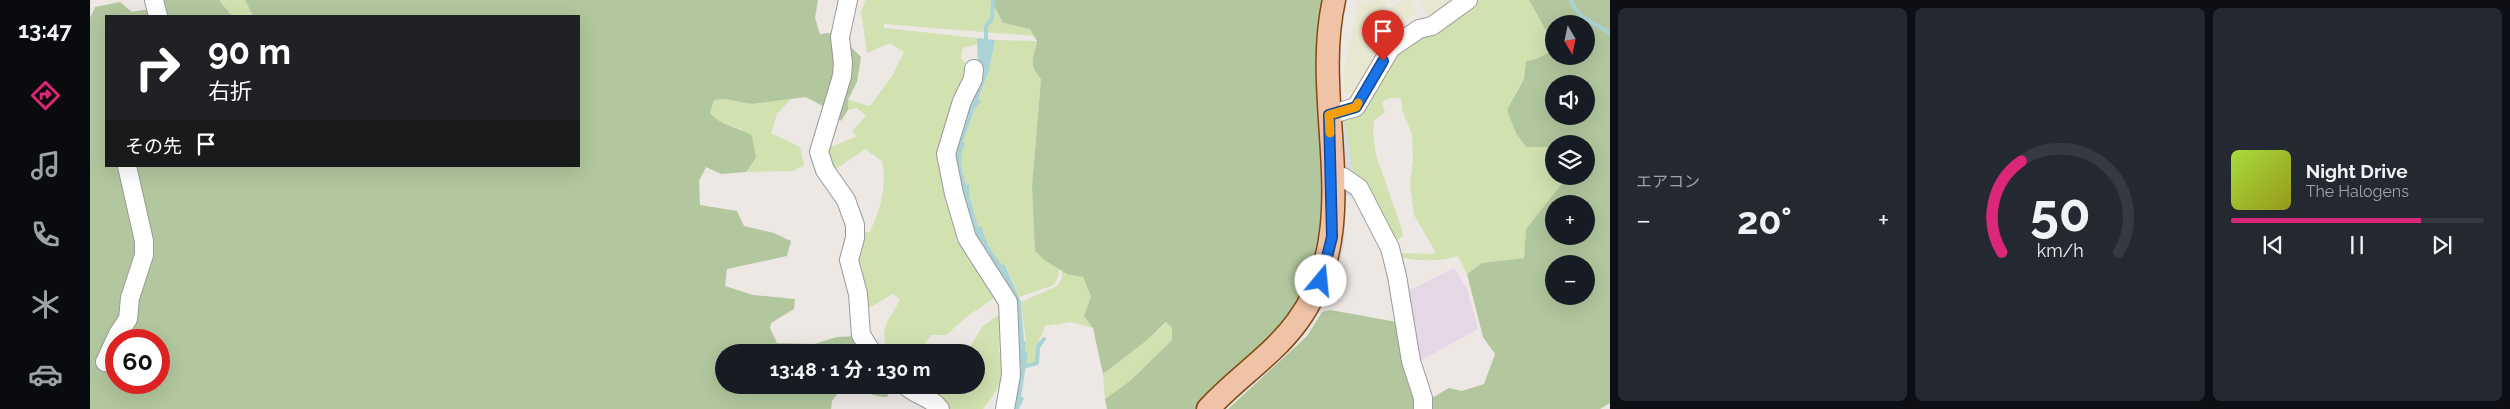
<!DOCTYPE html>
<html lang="ja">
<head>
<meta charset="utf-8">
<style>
  :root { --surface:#171b24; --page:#242831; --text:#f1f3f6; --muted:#9ea1a6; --line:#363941; --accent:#db2777 }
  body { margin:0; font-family:Raleway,"Noto Sans JP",sans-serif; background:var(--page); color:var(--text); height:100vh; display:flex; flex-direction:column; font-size:19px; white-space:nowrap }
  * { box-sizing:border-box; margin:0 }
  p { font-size:16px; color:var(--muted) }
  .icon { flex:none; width:28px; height:28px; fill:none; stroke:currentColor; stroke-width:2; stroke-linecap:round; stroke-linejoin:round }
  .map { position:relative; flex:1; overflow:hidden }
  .details { display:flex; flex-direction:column; gap:8px; padding:8px; background:#0d0f14; width:900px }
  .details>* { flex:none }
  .top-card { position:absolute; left:15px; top:15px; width:475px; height:152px; border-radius:0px; box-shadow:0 5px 20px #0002; background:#202124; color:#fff; overflow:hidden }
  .needle { width:32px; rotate:171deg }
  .buttons { position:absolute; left:1455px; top:15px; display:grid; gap:10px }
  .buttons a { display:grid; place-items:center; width:50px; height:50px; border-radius:50%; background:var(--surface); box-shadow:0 5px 20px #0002; font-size:25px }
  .speed { position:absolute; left:15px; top:329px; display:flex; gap:10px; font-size:25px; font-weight:700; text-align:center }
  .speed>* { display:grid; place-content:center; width:65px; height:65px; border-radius:50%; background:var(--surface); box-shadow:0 5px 20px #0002; line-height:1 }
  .speed .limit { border:8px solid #d22; background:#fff; color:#111 }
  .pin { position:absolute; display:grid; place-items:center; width:42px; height:42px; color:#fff; margin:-51px -21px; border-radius:50% 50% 50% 0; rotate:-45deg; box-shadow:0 0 5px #0007 }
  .pin .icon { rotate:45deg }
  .me { position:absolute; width:55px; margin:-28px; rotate:17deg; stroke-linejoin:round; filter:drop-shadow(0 0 4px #0008) }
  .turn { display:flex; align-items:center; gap:18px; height:105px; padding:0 20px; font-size:22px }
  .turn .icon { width:65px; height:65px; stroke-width:2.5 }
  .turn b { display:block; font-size:35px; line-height:42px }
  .then { display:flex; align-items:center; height:48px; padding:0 20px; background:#0003; gap:10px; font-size:19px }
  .big { font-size:38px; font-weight:700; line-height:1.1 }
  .details .widget { flex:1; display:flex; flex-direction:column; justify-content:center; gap:8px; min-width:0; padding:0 18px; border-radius:8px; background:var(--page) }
  .details .dial { align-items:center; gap:0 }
  .dial svg { height:130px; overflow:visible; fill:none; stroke:var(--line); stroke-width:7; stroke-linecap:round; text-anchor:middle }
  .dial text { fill:var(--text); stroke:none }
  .song { display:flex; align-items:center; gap:15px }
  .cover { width:60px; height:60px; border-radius:8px; background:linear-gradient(135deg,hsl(80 70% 55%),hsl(60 70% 35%)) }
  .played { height:5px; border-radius:2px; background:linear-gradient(90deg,var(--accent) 75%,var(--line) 75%) }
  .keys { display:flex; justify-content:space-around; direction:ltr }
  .heat { display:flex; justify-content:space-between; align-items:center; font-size:28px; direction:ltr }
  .details .tiles { flex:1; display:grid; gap:8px; grid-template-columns:repeat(3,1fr) }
  .trip { position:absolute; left:625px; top:344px; width:270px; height:50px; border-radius:25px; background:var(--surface); box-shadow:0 5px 20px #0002; font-weight:700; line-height:50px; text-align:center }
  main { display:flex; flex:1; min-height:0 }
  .menu { display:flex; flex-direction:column; width:90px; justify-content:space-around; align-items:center; background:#090b0e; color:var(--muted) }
  .menu .icon { width:35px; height:35px }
  .menu .current { color:var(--accent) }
  .menu b { font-size:22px; color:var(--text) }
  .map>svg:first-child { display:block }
</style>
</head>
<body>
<main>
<nav class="menu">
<b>13:47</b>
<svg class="icon current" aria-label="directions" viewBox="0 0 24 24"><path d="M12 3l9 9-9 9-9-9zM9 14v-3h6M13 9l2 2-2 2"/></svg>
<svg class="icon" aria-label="music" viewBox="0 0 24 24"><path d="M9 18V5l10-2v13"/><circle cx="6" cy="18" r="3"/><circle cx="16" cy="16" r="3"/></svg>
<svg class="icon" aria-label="phone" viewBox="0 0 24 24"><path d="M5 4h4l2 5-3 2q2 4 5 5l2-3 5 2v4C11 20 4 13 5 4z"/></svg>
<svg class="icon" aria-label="climate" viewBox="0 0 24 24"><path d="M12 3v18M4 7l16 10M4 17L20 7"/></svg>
<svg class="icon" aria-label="car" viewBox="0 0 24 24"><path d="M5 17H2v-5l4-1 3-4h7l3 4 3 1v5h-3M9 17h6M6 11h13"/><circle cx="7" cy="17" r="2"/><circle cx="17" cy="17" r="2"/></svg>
</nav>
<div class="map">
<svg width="1520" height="409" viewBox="0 0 1520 409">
  <rect width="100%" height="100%" fill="#ede8e4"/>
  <path fill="#e5d7e5" d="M1364 268 1377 289 1388 329 1328 362 1315 293Z"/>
  <path fill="#e9e7d1" d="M1285 0 1297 2 1285 50 1267 96 1254 92V65L1269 3Z
    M1312 0H1320L1327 13 1293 33 1301 8Z
    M1330 0H1362L1350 11 1337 16Z"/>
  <path fill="#d1e1b0" d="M129 0H155L163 16H142Z
    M776 0H901L913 23 940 29 944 36 794 24V28L887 38V44L873 48 871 58 880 70 855 129 907 296 879 315 856 335H841L829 352H798C788 324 800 322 810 299L803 294 772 312 763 267 768 232H780C791 206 797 189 792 161L775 149 740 173 732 151 767 136 762 131 776 116 767 108 758 110V100L780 106 802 76 814 52 800 43 777 53 771 11Z
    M1384 0H1439L1464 45V50L1446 59 1436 61 1434 79 1426 92 1436 147H1464V176H1478L1436 229 1434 258 1392 263 1377 274 1368 256C1350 262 1326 261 1308 257L1306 253 1344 254 1345 251 1324 215 1320 184 1323 160 1322 134 1312 110 1311 99C1304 97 1297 97 1292 103L1295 112 1284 120 1283 132 1286 155 1312 230 1313 236 1306 241 1302 240 1263 176 1252 118C1274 91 1295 66 1320 43 1336 27 1365 13 1384 0Z
    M905 40 947 41C944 58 937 64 951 78L942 186 945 251 954 260 969 269 968 277 964 285 929 297 915 264 912 265C903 253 894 243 892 228H888L880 198 879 184 876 185C872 170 868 158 875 144L873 142 884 110 890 101 888 100 899 71Z
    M635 99 663 104 701 99 687 114 681 133 710 147 714 165 703 171 656 172 666 158 650 128 629 124 620 113 624 100Z
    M972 271 993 277 1001 296 994 316 1003 328 981 322 955 326 947 347 949 355 945 364 936 365 938 352H935L936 341 931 302 967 286 972 278Z
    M911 313 909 351 915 373 904 394 893 409H853L827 386 847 392 852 390V385H886V352H877L892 327Z
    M1077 322 1082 328V340L1040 381 1015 399 1013 374 1056 341Z"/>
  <path fill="#b2c79e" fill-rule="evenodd" d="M62 0H129L142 16H16V166H489V16H163L155 0H728L725 18 730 34 757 31 760 46 771 57 767 82 758 100V110L751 121 740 110 716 97 662 104 635 99 624 100 620 113C633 128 646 125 662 136L666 158 656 172 631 174 616 167 609 181 610 205 647 211 654 226 684 233 701 241 697 256 637 269 635 286 663 295 705 299 704 309 681 323 680 328 687 343 724 344 747 337 768 336 780 352H634V385H754L742 401 741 409H0V18L5 7 30 2 42 12 60 9ZM26 340H69V382H26Z
    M901 0H1235L1232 102V248L1200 319 1108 409H1017L1015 399 1040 381 1082 340V328L1076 322 1056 341 1013 374 1003 328 994 316 1001 296 993 277 977 274 954 260 945 251 942 186 951 79C937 63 944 59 947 41L940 29 913 23Z
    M1439 0H1520V403L1510 409H1337L1340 399 1359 388 1372 391 1394 384 1405 354 1393 337 1377 274 1392 263 1434 258 1436 229 1478 176H1496V144H1464V147H1436L1426 133 1417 110 1434 79 1436 61 1446 59 1464 50V56H1496V24H1464V45ZM1464 84H1496V116H1464ZM1464 204H1496V236H1464ZM1464 264H1496V296H1464Z
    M1240 310 1307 322 1327 409H1138L1217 336 1232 312Z
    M756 385H802L797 397C783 398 770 388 756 385Z"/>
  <path fill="#d8dae2" d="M1247 61 1250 107 1257 131 1263 176 1253 169 1248 140Z
    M1251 187 1267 196H1256L1254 248 1242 286 1228 316 1210 340 1192 359 1136 409H1128L1198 345Z"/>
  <path fill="#aad3d5" d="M887 38 905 40 899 71 888 99 891 101 884 110 873 142 875 144C868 158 872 170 876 185L879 184 880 198 888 227H892C894 242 903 253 912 265L914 263 931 302 934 341H936L935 352H938L931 397 934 398 929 409H923L931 367 927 353 930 352 927 341H929C926 315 926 288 905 271L907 268 880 231 866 168 864 140 888 70Z"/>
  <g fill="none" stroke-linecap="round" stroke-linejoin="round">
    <path stroke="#aad3d5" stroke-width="4" d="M1481 0C1485 16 1507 25 1520 33
      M896 43V26L902 19 903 0
      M933 367 947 363 948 347 954 339"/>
    <g stroke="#9a9a9a" stroke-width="20">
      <path id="minor" d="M64 0 68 16
        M758 0 750 37 753 63 752 76 729 152 735 170 756 200 765 225V238L759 260 768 294 771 335 782 352
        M884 69 883 79 872 101 856 154 864 194 877 238 918 302 921 375 915 409
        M1239 115 1266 107 1301 48 1329 29 1342 26 1378 0
        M1242 175 1253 177 1269 188 1300 248 1307 276 1321 361 1333 398V409
        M15 362 28 334 38 319 40 298 54 255V241L37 166
        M815 385C825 396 842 397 850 409"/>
    </g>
    <g stroke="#834912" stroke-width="25">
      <path id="major" d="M1118 409C1146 378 1182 356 1207 322 1277 227 1220 106 1244 0"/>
    </g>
    <use href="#minor" stroke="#fff" stroke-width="18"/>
    <use href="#major" stroke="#f0c2a6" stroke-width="22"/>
  </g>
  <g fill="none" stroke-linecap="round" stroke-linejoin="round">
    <g stroke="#114b97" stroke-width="12">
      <path id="route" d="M1231 281 1242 237 1239 115 1266 107 1293 61"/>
    </g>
    <use href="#route" stroke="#1a73e8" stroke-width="9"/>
    <path stroke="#f59e0b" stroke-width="9" d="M1240 133 1239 115 1266 107 1268 103"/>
  </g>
</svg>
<div class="buttons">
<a><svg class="needle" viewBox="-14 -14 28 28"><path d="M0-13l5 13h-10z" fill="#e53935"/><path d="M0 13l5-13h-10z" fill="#9ea1a6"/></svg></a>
<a><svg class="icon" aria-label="sound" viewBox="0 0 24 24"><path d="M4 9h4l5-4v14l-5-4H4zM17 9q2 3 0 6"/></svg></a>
<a><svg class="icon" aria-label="layers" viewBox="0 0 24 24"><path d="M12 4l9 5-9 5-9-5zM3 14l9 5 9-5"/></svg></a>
<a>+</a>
<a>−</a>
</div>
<div class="speed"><div class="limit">60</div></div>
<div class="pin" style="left:1293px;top:61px;background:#d93025"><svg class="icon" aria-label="arrive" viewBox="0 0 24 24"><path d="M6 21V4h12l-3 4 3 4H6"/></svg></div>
<svg class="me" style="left:1231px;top:281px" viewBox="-20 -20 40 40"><circle r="19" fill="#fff"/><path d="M0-13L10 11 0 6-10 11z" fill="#1a73e8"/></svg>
<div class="trip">13:48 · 1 分 · 130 m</div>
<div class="top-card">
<div class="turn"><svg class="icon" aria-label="right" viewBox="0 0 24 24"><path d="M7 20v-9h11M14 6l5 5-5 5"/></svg><div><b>90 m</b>右折</div></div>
<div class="then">その先<svg class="icon" aria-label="arrive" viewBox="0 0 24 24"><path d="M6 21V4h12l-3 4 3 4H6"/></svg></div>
</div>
</div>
<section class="details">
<div class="tiles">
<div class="widget"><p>エアコン</p>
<div class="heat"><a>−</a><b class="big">20°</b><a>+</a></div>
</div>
<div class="widget dial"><svg viewBox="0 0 100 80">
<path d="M14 69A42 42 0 1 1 86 69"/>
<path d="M14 69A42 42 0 0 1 26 13" stroke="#db2777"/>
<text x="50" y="56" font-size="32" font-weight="700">50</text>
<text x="50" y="72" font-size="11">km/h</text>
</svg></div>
<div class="widget">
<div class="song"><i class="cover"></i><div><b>Night Drive</b><p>The Halogens</p></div></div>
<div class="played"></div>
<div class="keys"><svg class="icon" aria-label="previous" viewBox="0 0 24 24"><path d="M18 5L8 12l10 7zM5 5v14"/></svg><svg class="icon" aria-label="pause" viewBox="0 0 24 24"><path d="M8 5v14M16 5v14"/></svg><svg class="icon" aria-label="next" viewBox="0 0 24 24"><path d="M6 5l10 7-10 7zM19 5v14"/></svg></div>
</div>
</div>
</section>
</main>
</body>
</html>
